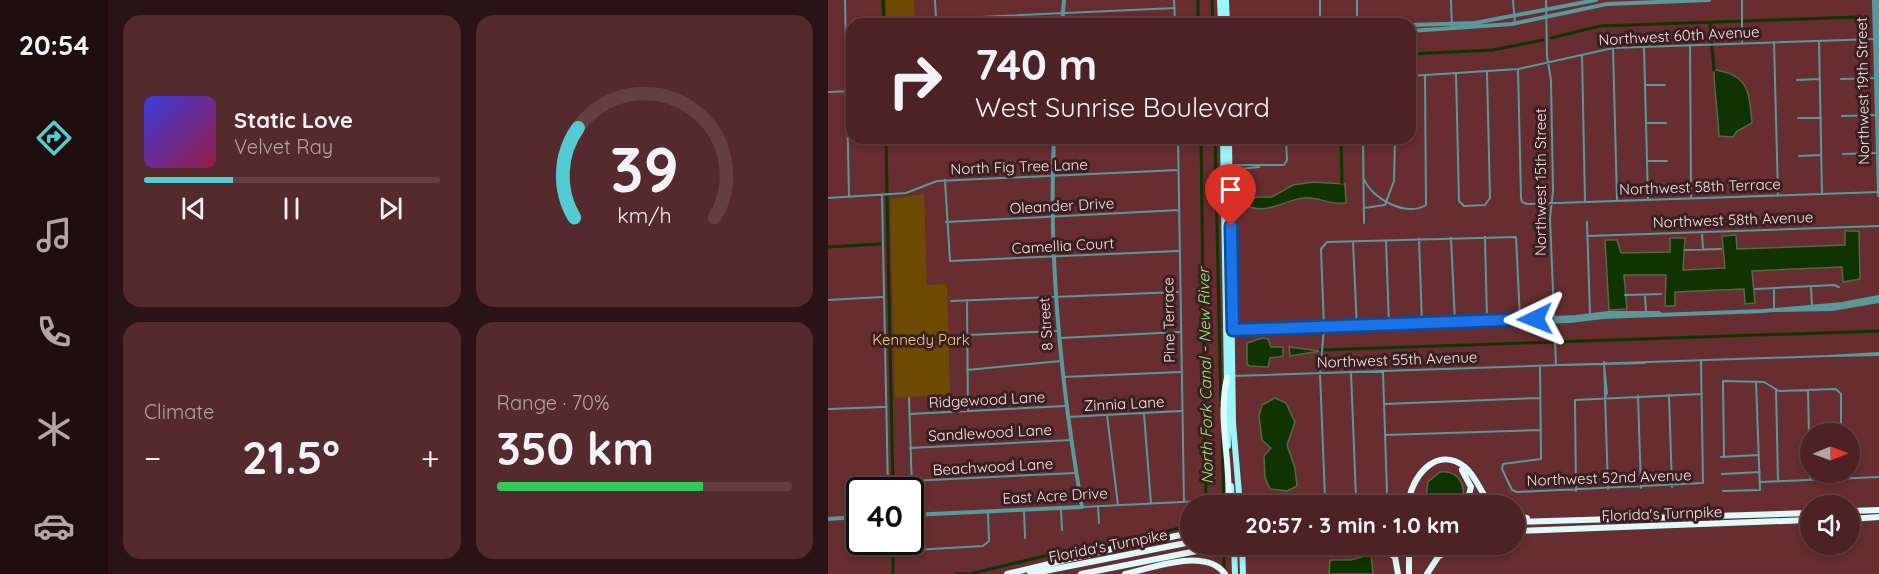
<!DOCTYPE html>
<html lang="en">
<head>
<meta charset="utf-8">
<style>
  :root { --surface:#4d2224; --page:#542a2c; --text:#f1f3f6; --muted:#b3a4a6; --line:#643f41; --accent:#52ccd0 }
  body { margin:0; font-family:Quicksand,sans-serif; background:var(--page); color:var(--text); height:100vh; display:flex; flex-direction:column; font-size:22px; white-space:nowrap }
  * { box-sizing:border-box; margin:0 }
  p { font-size:20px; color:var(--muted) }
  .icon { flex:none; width:33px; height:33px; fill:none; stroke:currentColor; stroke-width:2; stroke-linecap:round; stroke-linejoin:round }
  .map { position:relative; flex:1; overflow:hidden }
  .drawer { display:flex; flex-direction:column; gap:15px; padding:15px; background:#2a1314; width:720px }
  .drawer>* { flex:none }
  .guide { position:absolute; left:18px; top:18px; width:570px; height:126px; border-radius:18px; box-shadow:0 3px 9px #0003,0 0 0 2px var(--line); background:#4d2224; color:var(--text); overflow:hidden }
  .needle { width:39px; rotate:89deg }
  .tools { position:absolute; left:972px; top:423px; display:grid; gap:12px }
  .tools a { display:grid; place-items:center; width:60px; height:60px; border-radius:50%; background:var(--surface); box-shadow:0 3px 9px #0003,0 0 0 2px var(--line); font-size:30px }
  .speed { position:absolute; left:18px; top:477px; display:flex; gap:12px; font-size:30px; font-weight:700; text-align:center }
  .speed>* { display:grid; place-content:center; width:78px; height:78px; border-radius:50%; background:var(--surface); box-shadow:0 3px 9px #0003,0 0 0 2px var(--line); line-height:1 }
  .speed .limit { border:3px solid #111; border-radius:9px; background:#fff; color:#111 }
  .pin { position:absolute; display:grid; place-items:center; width:51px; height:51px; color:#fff; margin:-62px -26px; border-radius:50% 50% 50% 0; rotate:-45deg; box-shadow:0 0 6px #0007 }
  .pin .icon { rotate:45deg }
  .me { position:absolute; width:66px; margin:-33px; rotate:268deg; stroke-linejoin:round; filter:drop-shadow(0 0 4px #0008) }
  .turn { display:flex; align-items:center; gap:21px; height:126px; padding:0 30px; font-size:27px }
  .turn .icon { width:78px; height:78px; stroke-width:2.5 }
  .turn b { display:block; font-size:42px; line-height:51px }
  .big { font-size:45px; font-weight:800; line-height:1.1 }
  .drawer .tile { flex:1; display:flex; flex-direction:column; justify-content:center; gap:9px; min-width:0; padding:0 21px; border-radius:18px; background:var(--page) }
  .drawer .dial { align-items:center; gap:0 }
  .dial svg { height:156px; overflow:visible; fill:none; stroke:var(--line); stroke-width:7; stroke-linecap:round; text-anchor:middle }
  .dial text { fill:var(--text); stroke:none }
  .song { display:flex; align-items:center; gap:18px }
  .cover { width:72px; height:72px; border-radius:9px; background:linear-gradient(135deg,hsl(240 70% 55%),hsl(340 70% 35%)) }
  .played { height:6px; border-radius:3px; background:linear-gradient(90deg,var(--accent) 30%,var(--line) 30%) }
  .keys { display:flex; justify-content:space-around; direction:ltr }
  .heat { display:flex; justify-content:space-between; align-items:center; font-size:33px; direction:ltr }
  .charge { height:9px; border-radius:4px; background:linear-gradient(90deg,#34c759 70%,var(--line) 0) }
  .drawer .tiles { flex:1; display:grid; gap:15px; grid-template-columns:repeat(2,1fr) }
  .trip { position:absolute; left:352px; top:495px; width:345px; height:60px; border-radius:30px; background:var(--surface); box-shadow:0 3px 9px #0003,0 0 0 2px var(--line); font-weight:800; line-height:60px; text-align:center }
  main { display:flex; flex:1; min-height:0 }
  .menu { display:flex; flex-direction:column; width:108px; justify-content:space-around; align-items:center; background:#1f0e0e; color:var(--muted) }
  .menu .icon { width:42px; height:42px }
  .menu .active { color:var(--accent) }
  .menu b { font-size:27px; color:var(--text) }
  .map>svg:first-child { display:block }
</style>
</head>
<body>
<main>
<nav class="menu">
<b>20:54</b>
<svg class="icon active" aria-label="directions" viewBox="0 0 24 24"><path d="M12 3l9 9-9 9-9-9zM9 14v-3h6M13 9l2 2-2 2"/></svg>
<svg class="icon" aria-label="music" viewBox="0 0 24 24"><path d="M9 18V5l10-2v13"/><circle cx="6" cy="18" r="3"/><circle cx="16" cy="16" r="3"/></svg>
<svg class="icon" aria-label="phone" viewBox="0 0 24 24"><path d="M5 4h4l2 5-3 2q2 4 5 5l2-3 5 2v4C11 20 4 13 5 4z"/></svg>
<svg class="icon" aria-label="climate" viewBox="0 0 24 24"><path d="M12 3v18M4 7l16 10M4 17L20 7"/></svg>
<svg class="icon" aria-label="car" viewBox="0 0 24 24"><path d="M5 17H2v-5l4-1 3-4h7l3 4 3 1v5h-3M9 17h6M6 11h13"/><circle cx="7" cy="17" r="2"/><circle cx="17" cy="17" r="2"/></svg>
</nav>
<section class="drawer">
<div class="tiles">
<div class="tile">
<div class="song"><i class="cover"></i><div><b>Static Love</b><p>Velvet Ray</p></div></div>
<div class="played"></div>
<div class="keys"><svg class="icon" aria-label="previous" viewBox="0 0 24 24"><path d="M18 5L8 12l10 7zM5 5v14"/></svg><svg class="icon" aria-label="pause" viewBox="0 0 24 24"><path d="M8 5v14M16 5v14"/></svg><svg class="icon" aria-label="next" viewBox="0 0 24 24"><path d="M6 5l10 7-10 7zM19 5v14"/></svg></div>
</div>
<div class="tile dial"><svg viewBox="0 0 100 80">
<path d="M14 69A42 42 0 1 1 86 69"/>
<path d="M14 69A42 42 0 0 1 16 23" stroke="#52ccd0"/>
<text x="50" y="56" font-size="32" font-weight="700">39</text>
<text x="50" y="72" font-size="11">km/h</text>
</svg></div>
<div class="tile"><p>Climate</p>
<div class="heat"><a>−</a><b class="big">21.5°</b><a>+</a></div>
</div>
<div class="tile"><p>Range · 70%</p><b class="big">350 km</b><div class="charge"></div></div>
</div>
</section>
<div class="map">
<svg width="1051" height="574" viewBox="0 0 1051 574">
  <rect width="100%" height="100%" fill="#672d30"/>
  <path fill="#6d4a01" d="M58 0H86L87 24H58Z
    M96 194 99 285 119 284 122 394 67 398 62 199Z"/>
  <path fill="#103401" stroke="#566945" stroke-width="1.5" d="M886 70C921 74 921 92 924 123L909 131 905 137 891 136C890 113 886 92 886 70Z
    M485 182 517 184 518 203C504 206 489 196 475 198 457 200 437 216 418 205L420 201 429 197H444L465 185Z
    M1017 231H1031L1032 279 1015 282 1014 267 924 271 927 303 917 304 916 289 847 292V306H837L838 275H796L799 309 781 310 777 240H789L793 253 842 252V238H857L855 270 897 268 894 236 908 235 909 249 1017 245Z
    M434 338 440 339 443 347H455V356L442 358 440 367 421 366 419 363V343Z
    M461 347 492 351 462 356Z
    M447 398 458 403 467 422 459 445 467 468 469 486 459 491 442 489 437 478 436 456 443 448 434 440 431 416 434 405Z
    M612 472C632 470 642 489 630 505H597L600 482Z
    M543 554 545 574H501L502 560H523Z"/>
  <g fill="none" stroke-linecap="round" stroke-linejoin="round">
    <path stroke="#103401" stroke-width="3" d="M55 0 56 24
      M370 0V24
      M384 0 385 24
      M882 23 886 70
      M723 38 772 26 1031 17
      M582 54 665 50 715 40
      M58 138 59 192
      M373 138 378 506
      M387 138 393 406
      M513 138 514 183
      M59 197 65 490
      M0 247 52 244
      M492 350 1051 331
      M394 434 396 506
      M65 542V574
      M396 546V573
      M128 574H142L262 545 272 548 363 525"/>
    <path stroke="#59999b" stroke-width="2" d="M17 0 21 197
      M107 0 108 19 347 8
      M346 0 347 24
      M492 0V24
      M529 0V24
      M623 0 624 29
      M685 0 687 23
      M718 0 719 56 723 80 725 191 722 218 728 365
      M991 41 994 193
      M946 42 950 195
      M914 43V0
      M862 45 863 198
      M816 47 820 199
      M785 48 789 201
      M754 55 757 202
      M690 69 693 198 694 202 699 204 1051 192
      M628 74 631 201 636 206 657 205 662 198 659 72
      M582 76 690 69 785 48 1047 39
      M1013 79 1049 78
      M969 80 992 79
      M817 85H837
      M0 92 24 91
      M1014 116 1051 115
      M970 118H993
      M818 123H838
      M114 138 120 142 186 138
      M350 138 356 502
      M535 138 536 223
      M1015 154 1051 153
      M971 156 993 155
      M819 161H839
      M403 165H456L459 160 458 138
      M402 170 431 167
      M536 179C544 199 578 217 598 205L597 76
      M117 180 122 261 350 251
      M54 195 60 490
      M0 198 78 193 109 181 350 170
      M536 208 557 205 566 181 567 138
      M118 222 351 210
      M759 222 762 315
      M874 232 875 250
      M759 236 1051 226
      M657 237 659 321
      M623 238 627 322
      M591 239 594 324
      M558 241 561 325
      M525 242 529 329
      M857 250 893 249
      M983 286 984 307
      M927 289 1006 285 1011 287
      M946 289V310
      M797 295 833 294
      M817 295 818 313
      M0 300 54 297
      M139 300 140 411
      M123 301 350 292
      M139 335 230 331
      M232 338 352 332
      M1051 353 1000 356 1051 355
      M776 362 780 489
      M736 365 817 363
      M776 365 779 393 777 397
      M712 366 713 459 675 464 674 469 684 490 689 492 875 483 873 360
      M139 370 233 361
      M555 371 559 494 554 497 497 498 492 373 496 328 493 249 499 242 688 237 692 319
      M523 372 528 498
      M405 376 1000 356
      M235 377 352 372
      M948 389 950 481
      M980 390 982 480
      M841 395 844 487
      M810 396 813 488
      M81 398 86 550 155 546 161 541 160 512
      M556 404 712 398
      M0 409 57 407
      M81 414 237 406
      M316 414 323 504
      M279 415 290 505
      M239 417 353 411
      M557 435 713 430
      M82 448 243 440
      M893 457 930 455
      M896 457 895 381 936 382 951 391 1008 389 1013 394V434
      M1014 472V479
      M894 474 932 472
      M82 481 247 473
      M932 482 1051 477
      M748 491 747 400 874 394
      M895 491 932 490 928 382
      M270 506 271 523
      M254 507 373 501
      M233 509 234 530
      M196 511 197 538"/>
    <path stroke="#59999b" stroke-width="4" d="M1046 0 1051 195
      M1049 0 1051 111
      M234 24 236 0
      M582 25 647 23 768 0
      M582 31 684 24 779 4 881 0
      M947 310 1004 309 1051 301
      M497 328 748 317 780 313H831
      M403 330 742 321 775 317 935 311 1014 304 1051 297
      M82 515 254 507C233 385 220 262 226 138
      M0 519 32 517"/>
    <path stroke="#9cf5f8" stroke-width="6" d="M392 0 393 24
      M398 0 399 24
      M395 138 400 446
      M401 138 405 423 412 506
      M403 486 404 506
      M406 544 407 574
      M414 544 415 574"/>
    <path stroke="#defafb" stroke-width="6" d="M399 378C389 420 404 464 400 506
      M634 470 643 487 638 506
      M580 506C582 478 608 444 637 467 649 477 653 495 665 506
      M1022 511 1051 510
      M687 516 699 518
      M1022 519 1051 517
      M687 522 982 513
      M687 531 982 520
      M443 544H446
      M549 544 567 557 570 574
      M581 544V574
      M179 574 292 547 363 533
      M202 574 363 542
      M253 574 404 544
      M297 574C324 568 378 547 397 574
      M599 574 610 557 629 544"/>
  </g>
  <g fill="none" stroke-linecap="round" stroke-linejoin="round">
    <g stroke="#114b97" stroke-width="15">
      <path id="route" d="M403 226 405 330 707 319"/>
    </g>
    <use href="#route" stroke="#1a73e8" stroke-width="10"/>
  </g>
  <g text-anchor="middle" stroke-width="6" stroke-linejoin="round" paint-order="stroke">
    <g font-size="15" fill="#fbe4e4" stroke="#3a1f20">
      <text transform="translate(851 36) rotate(-3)" y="5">Northwest 60th Avenue</text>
      <text transform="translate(1035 91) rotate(-91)" y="5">Northwest 19th Street</text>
      <text transform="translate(191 167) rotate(-2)" y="5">North Fig Tree Lane</text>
      <text transform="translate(713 182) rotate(-90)" y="5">Northwest 15th Street</text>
      <text transform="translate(872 187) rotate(-2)" y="5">Northwest 58th Terrace</text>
      <text transform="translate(234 206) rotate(-3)" y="5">Oleander Drive</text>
      <text transform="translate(905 220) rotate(-2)" y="5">Northwest 58th Avenue</text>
      <text transform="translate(235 246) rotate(-3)" y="5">Camellia Court</text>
      <text transform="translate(341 320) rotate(-91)" y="5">Pine Terrace</text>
      <text transform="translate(218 324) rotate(-94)" y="5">8 Street</text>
      <text transform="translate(569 360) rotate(-2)" y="5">Northwest 55th Avenue</text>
      <text transform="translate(159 400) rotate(-3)" y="5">Ridgewood Lane</text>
      <text transform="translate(296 404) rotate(-3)" y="5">Zinnia Lane</text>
      <text transform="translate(162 433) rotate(-3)" y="5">Sandlewood Lane</text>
      <text transform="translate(165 467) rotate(-3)" y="5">Beachwood Lane</text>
      <text transform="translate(781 478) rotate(-2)" y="5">Northwest 52nd Avenue</text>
      <text transform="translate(227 496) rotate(-3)" y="5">East Acre Drive</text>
      <text transform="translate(834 514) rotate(-2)" y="5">Florida's Turnpike</text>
      <text transform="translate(280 546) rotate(-11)" y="5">Florida's Turnpike</text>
    </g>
    <g font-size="15" fill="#facb81" stroke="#3a1f20">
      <text x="93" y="345">Kennedy Park</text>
    </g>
    <g font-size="16" font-style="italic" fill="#97f079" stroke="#3a1f20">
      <text transform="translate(377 376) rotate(-91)" y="6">North Fork Canal - New River</text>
    </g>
  </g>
</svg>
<div class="tools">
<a><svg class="needle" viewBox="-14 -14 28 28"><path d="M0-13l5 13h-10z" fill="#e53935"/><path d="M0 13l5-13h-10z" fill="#b3a4a6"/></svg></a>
<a><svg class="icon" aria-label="sound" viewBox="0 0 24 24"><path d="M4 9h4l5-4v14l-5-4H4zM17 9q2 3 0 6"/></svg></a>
</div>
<div class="speed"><div class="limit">40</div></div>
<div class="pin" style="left:403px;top:226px;background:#d93025"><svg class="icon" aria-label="arrive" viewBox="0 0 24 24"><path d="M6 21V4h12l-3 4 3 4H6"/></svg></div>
<svg class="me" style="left:707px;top:319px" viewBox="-20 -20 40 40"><path d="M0-17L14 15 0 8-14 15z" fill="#1a73e8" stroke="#fff" stroke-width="4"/></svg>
<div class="trip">20:57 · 3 min · 1.0 km</div>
<div class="guide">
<div class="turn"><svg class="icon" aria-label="right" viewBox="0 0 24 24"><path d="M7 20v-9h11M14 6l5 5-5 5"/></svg><div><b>740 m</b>West Sunrise Boulevard</div></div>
</div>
</div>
</main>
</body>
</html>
